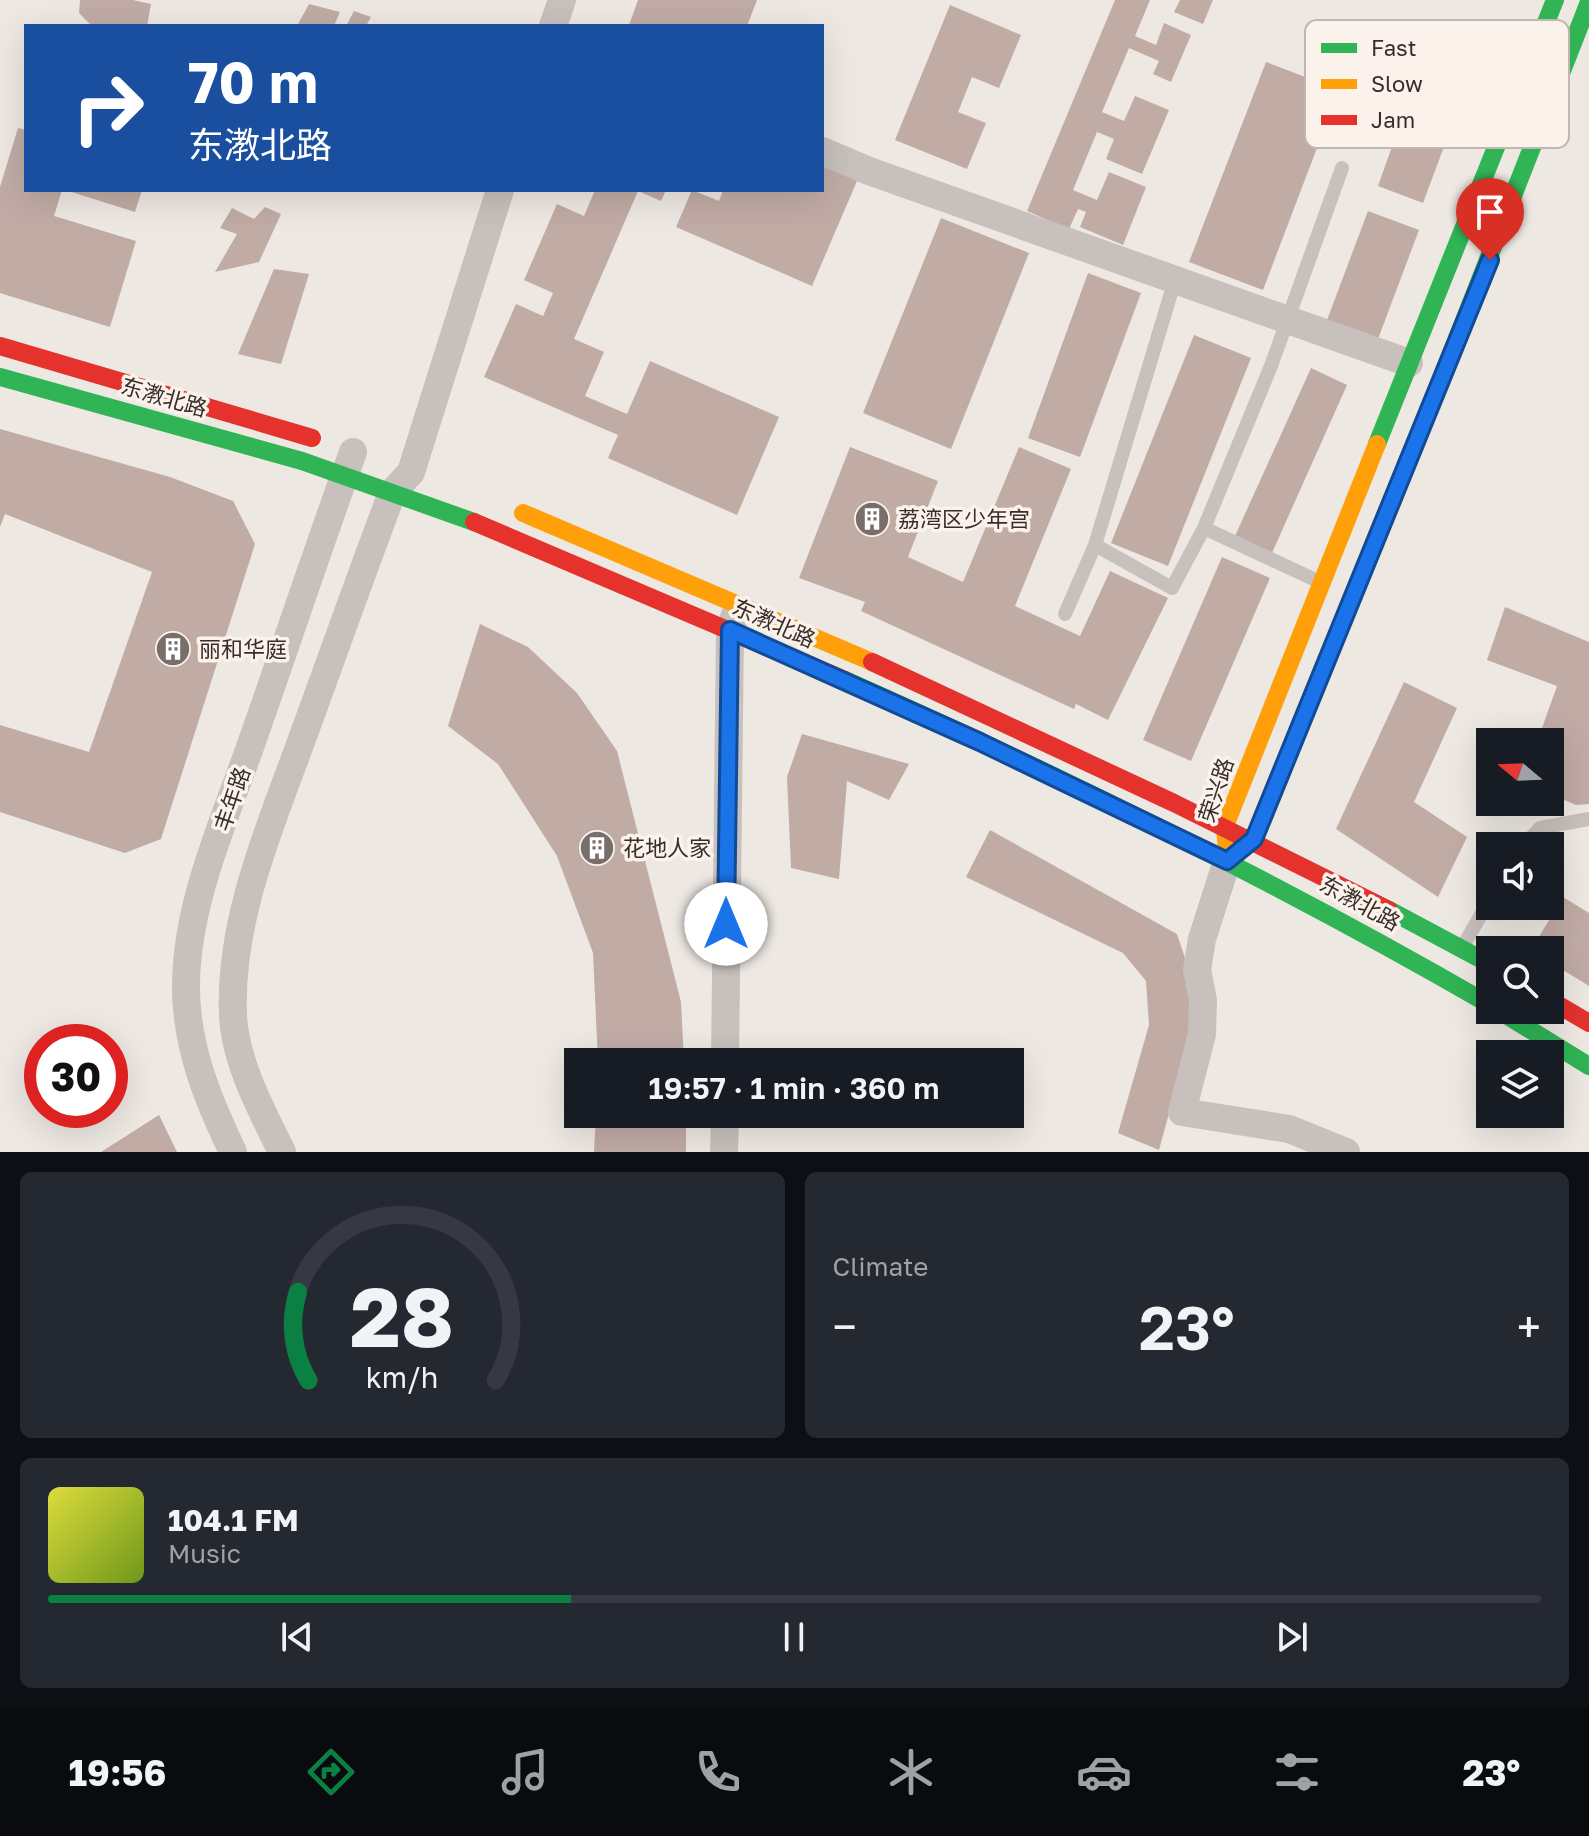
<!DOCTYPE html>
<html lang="en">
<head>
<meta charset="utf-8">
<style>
  :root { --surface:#171b24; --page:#242831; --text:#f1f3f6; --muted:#9ea1a6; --line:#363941; --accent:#0b8043 }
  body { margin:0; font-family:"Golos Text","Noto Sans SC",sans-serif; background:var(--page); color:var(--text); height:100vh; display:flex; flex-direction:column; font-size:30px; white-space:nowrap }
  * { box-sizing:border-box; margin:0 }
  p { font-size:26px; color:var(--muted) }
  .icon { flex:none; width:44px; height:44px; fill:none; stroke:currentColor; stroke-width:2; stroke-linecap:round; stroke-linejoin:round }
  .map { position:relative; height:1152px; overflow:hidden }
  .panel { display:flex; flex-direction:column; gap:20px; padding:20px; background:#0d0f14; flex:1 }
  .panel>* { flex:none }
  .banner { position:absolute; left:24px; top:24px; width:800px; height:168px; border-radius:0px; box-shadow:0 8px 32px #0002; background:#1a4fa0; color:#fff; overflow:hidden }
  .needle { width:52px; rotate:289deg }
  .buttons { position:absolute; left:1476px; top:728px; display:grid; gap:16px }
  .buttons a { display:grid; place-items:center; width:88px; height:88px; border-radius:0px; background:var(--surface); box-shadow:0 8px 32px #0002; font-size:40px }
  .speed { position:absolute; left:24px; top:1024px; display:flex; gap:16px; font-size:40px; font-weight:700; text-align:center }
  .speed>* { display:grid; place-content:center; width:104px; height:104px; border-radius:50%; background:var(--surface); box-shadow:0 8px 32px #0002; line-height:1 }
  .speed .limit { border:12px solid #d22; background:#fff; color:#111 }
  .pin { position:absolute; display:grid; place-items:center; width:68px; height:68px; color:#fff; margin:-82px -34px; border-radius:50% 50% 50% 0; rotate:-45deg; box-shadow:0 0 8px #0007 }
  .pin .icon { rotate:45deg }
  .me { position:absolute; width:88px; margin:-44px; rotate:0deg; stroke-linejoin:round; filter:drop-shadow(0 0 6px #0008) }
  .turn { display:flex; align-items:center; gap:28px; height:168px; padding:0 32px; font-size:36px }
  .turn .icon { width:104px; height:104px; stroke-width:2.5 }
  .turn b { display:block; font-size:56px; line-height:68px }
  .big { font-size:60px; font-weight:600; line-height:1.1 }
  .panel .tile { flex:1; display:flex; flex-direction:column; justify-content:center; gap:12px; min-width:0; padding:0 28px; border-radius:12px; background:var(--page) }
  .panel .dial { align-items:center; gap:0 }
  .dial svg { height:208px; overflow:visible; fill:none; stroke:var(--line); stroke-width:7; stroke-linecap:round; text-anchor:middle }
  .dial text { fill:var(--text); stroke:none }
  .song { display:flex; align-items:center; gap:24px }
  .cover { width:96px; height:96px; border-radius:12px; background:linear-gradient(135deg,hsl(60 70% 55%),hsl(80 70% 35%)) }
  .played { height:8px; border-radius:4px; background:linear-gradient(90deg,var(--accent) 35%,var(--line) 35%) }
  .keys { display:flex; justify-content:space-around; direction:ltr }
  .heat { display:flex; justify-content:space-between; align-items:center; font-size:44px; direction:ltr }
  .panel .tiles { flex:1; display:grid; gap:20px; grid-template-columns:1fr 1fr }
  .tile:last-child { grid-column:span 2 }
  .trip { position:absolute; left:564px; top:1048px; width:460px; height:80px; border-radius:0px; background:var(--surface); box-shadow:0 8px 32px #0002; font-weight:600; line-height:80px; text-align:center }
  .dock { display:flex; height:128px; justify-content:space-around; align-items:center; background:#090b0e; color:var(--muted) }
  .dock .icon { width:56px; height:56px }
  .dock .current { color:var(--accent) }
  .dock b { font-size:36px; color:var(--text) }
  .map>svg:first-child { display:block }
</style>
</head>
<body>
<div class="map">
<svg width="1589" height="1152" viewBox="0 0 1589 1152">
  <rect width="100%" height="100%" fill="#eee8e3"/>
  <path fill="#c1aba5" d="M80 0H133L151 4 147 26H92L79 13Z
    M638 0H757L747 26H632L629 25Z
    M1115 0H1150L1135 36 1156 45 1164 23 1191 35 1171 82 1153 74 1159 61 1129 48 1102 112 1124 121 1135 96 1169 110 1142 174 1106 159 1114 139 1097 132 1073 190 1097 200 1109 172 1146 187 1123 245 1080 227 1086 212 1078 209 1069 229 1027 211Z
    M1180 0H1213L1203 24 1174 12Z
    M309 4 340 12 334 26H297Z
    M950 5 1021 35 999 88 972 77 958 112 986 123 967 169 895 140Z
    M354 11 371 17 366 26H346Z
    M1390 35 1474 66 1423 203 1378 186 1404 113 1342 93 1353 67 1378 76Z
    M1266 62 1339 90 1263 290 1189 262Z
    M18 128 26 130V190H62L54 216 136 241 110 327 0 293V187Z
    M822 158 860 174 812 286 676 227 692 190 719 201 723 190H822Z
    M65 190H142L135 212Z
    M595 190H666L661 201 638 191 574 339 604 352 585 396 627 414 650 361 779 417 737 515 608 458 618 435 484 377 516 304 543 316 553 293 524 280 557 204 584 216Z
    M265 207 281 214 259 262 215 272 237 234 220 228 232 208 254 219Z
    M1368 211 1419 230 1378 339 1327 320Z
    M941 218 1029 253 951 449 863 413Z
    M274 269 309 274 281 364 238 354Z
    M1088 273 1141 293 1080 457 1028 438Z
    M1194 335 1251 358 1168 566 1111 543Z
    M1311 368 1347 385 1272 553 1235 536Z
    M0 429 170 477 233 501 255 544 161 839 125 853 0 812V725L89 752 152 572 5 514 0 527Z
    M850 447 938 481 908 557 963 582 1019 447 1071 469 1015 606 1080 636 1110 571 1168 598 1108 720 1076 704 1074 709 861 611 865 602 799 578Z
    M1222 557 1270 578 1191 761 1143 740Z
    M1505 607 1589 642V804L1576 805 1550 794V742H1537L1557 686 1487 660Z
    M480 624 528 647 577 693 617 751 681 1002 684 1062H598L593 953 557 856 498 764 448 726Z
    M1404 682 1457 708 1414 802 1467 837 1438 897 1336 829Z
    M802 734 909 764 889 800 847 781 839 879 791 868 787 777Z
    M990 830 1177 934 1187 964 1196 1014 1159 1150 1118 1133 1149 1025 1146 981 1123 953 966 877Z
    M1563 897 1589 913V986L1550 962V950H1531Z
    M596 1114H686V1152H594Z
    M159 1115 177 1152H101Z"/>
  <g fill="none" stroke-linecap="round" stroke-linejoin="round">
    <path stroke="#c7c0bc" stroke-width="14" d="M1204 528 1271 366 1342 168
      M1095 545 1172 588 1204 528 1320 582
      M1065 614 1095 545 1175 280
      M1523 846 1540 828 1589 819
      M1462 948 1490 899"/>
    <path stroke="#c7c0bc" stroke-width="28" d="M553 26 562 0
      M822 151 869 171 1409 363
      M1227 861 1202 939 1197 970 1203 1000 1202 1034 1182 1112 1289 1129 1346 1152
      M725 1062 730 630 735 615
      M233 1152C208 1100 187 1049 186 990 185 908 222 826 249 750 284 651 317 551 353 452
      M282 1152C262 1111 235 1062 233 1015 229 920 270 827 302 739 332 657 361 575 392 493L411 472 500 190
      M724 1152 725 1114"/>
    <path stroke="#30b455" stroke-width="18" d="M0 377 302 461 474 522
      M1416 443 1589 2
      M1377 444 1555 0
      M845 680C1066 778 1281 884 1490 1005
      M1389 910 1490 964
      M1498 1010 1589 1066"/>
    <path stroke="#ff9f0a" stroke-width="18" d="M523 513 872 662
      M1227 853 1225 826 1377 444
      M1233 856 1254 839 1416 443"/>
    <path stroke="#e5322d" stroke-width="18" d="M0 346 312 438
      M474 522 845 680
      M872 662 1174 803 1389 910
      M1550 1000 1589 1023"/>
  </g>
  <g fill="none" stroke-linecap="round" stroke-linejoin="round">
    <g stroke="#114b97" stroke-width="20">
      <path id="route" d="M726 924 730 630 980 742 1227 861 1254 839 1490 260"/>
    </g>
    <use href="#route" stroke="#1a73e8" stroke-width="14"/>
  </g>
  <defs>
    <g id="building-disc" transform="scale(1.8)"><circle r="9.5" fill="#786e6a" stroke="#faf2eb"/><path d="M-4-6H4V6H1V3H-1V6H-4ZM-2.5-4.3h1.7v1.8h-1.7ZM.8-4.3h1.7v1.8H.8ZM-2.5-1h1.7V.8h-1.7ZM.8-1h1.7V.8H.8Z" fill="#fff"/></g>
  </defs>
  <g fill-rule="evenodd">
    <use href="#building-disc" x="872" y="519"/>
    <use href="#building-disc" x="173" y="649"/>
    <use href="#building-disc" x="597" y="848"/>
  </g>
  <g text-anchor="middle" stroke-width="7" stroke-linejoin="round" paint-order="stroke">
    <g font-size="22" fill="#382d29" stroke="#faf2eb">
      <text transform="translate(164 397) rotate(16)" y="8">东漖北路</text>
      <text transform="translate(774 623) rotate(24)" y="8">东漖北路</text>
      <text transform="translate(1216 790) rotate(-72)" y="8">荣兴路</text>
      <text transform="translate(232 799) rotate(-71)" y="8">丰年路</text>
      <text transform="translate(1360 903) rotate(29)" y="8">东漖北路</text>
    </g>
    <g font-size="22" fill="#382d29" stroke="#faf2eb" text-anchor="start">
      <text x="898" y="527">荔湾区少年宫</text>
      <text x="199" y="657">丽和华庭</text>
      <text x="623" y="856">花地人家</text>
    </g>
  </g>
  <rect x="1305" y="20" width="264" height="128" rx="12" fill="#faf2eb" stroke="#c0b7b1" stroke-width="2"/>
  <rect x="1321" y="43" width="36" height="10" fill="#30b455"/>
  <rect x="1321" y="79" width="36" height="10" fill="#ff9f0a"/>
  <rect x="1321" y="115" width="36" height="10" fill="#e5322d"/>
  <g font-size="22" fill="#382d29">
    <text x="1371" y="56">Fast</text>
    <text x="1371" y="92">Slow</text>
    <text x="1371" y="128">Jam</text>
  </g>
</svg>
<div class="buttons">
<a><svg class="needle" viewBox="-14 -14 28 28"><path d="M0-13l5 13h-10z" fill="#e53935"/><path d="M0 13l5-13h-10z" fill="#9ea1a6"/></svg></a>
<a><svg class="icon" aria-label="sound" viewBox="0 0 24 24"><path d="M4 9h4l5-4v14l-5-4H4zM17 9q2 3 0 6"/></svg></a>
<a><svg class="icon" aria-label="search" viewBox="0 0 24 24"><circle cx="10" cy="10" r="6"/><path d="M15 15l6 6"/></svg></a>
<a><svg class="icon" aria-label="layers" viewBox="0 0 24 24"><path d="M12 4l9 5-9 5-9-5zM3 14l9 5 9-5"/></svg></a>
</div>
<div class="speed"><div class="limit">30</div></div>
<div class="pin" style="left:1490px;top:260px;background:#d93025"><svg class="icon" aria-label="arrive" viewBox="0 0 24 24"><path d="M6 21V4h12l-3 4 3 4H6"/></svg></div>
<svg class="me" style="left:726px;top:924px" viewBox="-20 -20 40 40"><circle r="19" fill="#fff"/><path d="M0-13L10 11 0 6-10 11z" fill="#1a73e8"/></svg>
<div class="trip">19:57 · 1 min · 360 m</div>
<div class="banner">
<div class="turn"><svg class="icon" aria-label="right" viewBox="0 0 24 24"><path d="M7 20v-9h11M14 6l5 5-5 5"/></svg><div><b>70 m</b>东漖北路</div></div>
</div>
</div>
<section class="panel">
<div class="tiles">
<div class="tile dial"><svg viewBox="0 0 100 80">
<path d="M14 69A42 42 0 1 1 86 69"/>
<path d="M14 69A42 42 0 0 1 10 35" stroke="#0b8043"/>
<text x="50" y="56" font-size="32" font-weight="700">28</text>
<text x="50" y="72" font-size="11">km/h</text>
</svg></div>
<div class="tile"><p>Climate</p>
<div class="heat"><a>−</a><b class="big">23°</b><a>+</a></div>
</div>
<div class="tile">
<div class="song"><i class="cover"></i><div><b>104.1 FM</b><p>Music</p></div></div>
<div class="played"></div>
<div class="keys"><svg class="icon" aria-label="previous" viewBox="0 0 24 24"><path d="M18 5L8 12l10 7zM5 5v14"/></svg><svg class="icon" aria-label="pause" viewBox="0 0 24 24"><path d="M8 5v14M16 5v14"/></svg><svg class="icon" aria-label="next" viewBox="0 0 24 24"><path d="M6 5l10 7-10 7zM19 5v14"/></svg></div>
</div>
</div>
</section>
<nav class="dock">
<b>19:56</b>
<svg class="icon current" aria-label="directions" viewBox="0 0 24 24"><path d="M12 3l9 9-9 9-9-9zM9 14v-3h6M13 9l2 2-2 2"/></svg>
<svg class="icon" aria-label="music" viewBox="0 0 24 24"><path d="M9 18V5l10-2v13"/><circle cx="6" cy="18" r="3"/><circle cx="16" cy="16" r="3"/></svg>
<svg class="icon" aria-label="phone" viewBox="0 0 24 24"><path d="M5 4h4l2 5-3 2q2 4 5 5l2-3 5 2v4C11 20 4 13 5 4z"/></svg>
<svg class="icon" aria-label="climate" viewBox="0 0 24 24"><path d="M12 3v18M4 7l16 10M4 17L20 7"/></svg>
<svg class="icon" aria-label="car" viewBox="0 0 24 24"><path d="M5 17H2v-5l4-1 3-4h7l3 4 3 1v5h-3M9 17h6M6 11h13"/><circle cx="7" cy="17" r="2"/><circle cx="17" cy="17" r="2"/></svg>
<svg class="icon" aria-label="filters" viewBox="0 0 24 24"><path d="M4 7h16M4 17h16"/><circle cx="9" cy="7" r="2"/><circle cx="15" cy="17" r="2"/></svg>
<b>23°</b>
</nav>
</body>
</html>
